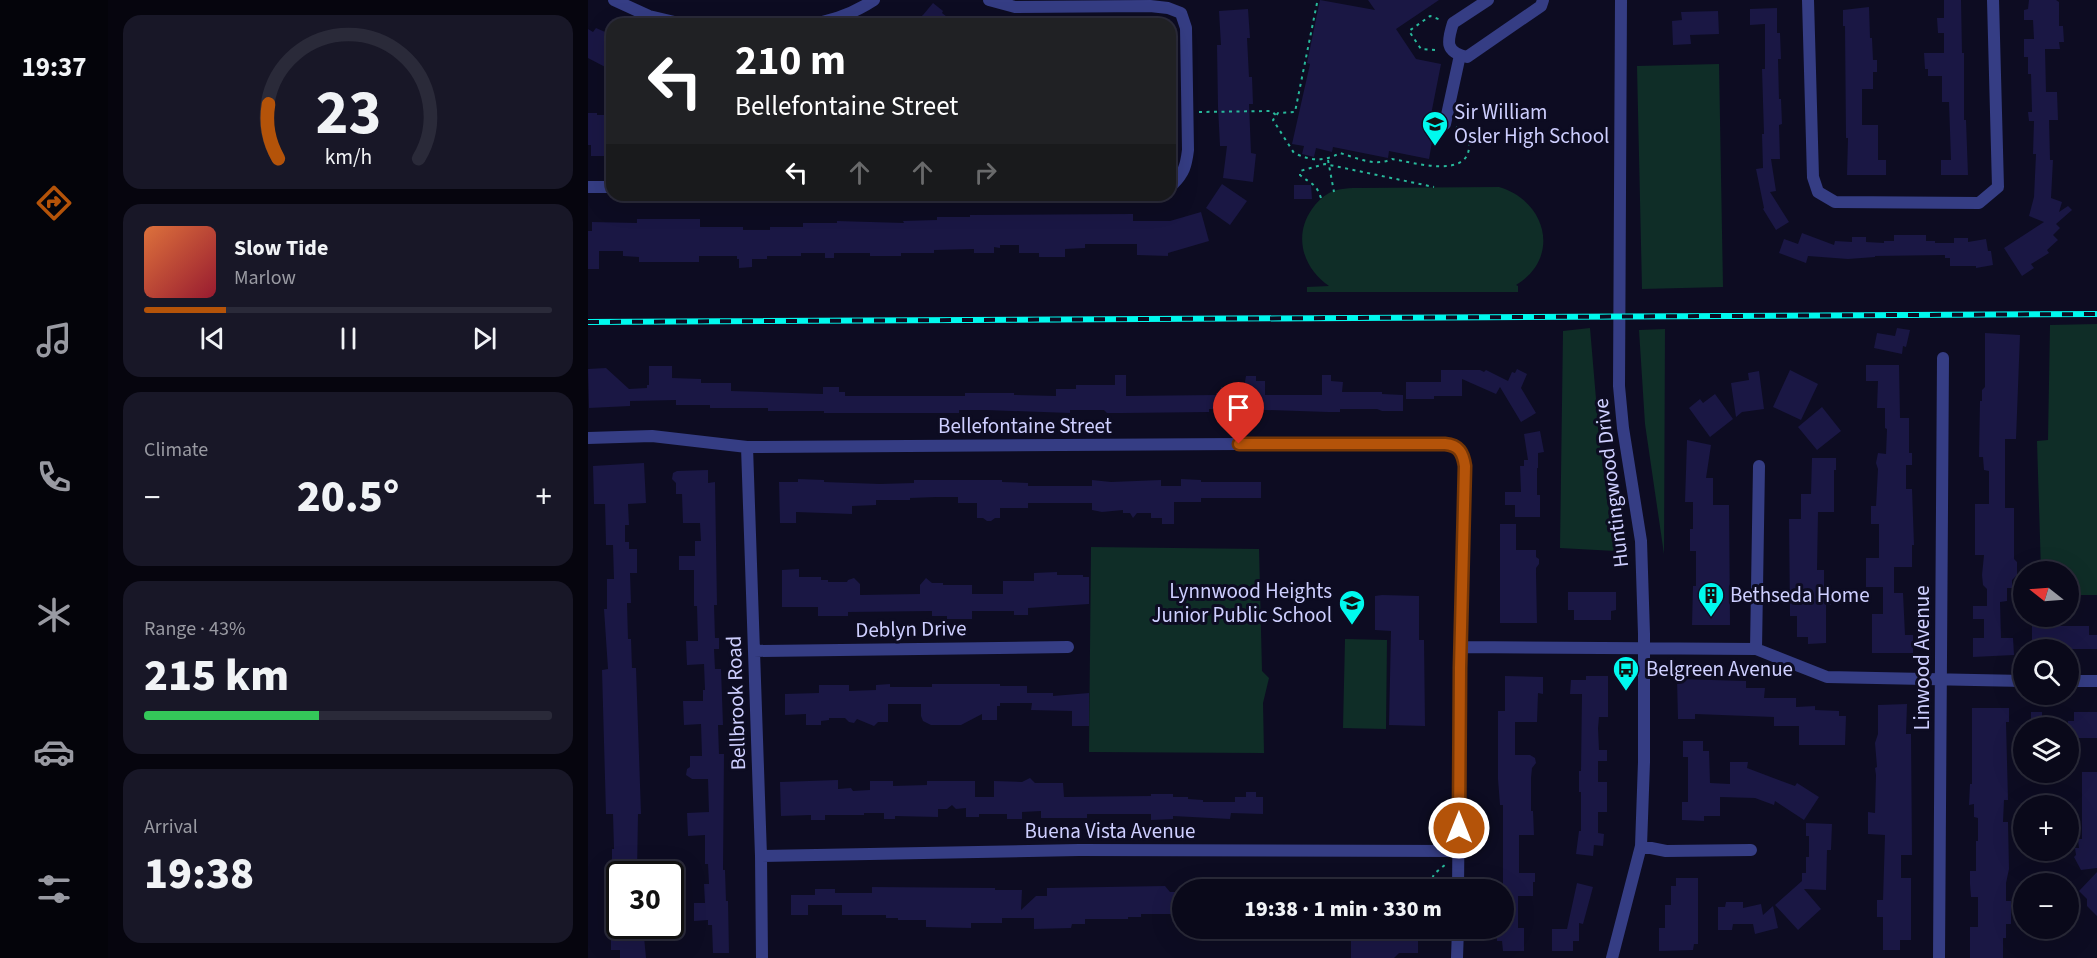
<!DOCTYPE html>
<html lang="en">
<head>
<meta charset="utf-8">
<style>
  :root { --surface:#0a091a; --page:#181727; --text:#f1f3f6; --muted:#999aa2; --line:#2a2a39; --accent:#b45309 }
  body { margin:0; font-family:"Source Sans 3",sans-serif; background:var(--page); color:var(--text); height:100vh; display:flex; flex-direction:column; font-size:22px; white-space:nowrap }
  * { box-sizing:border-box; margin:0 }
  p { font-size:20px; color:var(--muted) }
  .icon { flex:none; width:33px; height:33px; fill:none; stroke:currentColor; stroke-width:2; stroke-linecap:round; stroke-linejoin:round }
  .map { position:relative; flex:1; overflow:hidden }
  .side { display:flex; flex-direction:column; gap:15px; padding:15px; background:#06050e; width:480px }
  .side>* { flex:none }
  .hud { position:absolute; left:18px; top:18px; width:570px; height:183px; border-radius:18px; box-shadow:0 6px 24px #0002,0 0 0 2px var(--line); background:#202124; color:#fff; overflow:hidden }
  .needle { width:39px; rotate:287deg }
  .buttons { position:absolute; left:1425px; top:561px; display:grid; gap:12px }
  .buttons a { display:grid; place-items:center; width:66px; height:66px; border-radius:50%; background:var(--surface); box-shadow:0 6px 24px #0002,0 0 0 2px var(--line); font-size:30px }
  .speed { position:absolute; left:18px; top:861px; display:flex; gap:12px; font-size:30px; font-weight:700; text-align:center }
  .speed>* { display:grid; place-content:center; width:78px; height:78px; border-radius:50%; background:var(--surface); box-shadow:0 6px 24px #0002,0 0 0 2px var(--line); line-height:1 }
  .speed .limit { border:3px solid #111; border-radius:9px; background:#fff; color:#111 }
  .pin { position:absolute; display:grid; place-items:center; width:51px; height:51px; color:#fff; margin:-62px -26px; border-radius:50% 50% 50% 0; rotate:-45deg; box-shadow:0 0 6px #0007 }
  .pin .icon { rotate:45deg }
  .me { position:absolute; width:66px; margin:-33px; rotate:0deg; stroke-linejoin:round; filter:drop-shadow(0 0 4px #0008) }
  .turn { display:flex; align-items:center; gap:21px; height:126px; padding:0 30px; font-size:27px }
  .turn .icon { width:78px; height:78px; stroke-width:2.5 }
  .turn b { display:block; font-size:42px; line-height:51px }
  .lanes { display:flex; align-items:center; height:57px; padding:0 30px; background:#0003; justify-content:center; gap:30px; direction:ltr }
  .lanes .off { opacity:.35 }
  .big { font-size:45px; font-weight:800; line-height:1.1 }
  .side .tile { flex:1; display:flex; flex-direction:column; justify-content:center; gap:9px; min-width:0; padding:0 21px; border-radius:18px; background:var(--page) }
  .side .dial { align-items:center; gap:0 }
  .dial svg { height:156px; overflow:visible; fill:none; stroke:var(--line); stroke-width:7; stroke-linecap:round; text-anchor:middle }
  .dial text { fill:var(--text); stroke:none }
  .song { display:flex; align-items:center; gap:18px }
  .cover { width:72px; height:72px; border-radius:9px; background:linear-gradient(135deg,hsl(20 70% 55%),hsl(350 70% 35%)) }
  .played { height:6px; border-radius:3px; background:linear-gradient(90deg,var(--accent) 20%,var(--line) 20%) }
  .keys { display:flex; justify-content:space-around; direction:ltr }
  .heat { display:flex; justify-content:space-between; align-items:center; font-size:33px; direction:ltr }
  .charge { height:9px; border-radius:4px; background:linear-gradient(90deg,#34c759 43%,var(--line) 0) }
  .trip { position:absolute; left:584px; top:879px; width:342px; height:60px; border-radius:30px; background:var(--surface); box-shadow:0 6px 24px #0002,0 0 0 2px var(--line); font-weight:800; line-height:60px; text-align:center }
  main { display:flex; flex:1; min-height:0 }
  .menu { display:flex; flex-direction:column; width:108px; justify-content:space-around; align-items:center; background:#04040a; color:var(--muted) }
  .menu .icon { width:42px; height:42px }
  .menu .active { color:var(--accent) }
  .menu b { font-size:27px; color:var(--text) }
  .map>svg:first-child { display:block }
</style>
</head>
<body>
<main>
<nav class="menu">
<b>19:37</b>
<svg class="icon active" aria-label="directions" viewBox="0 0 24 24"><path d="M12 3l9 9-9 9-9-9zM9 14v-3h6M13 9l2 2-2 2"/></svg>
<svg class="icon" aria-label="music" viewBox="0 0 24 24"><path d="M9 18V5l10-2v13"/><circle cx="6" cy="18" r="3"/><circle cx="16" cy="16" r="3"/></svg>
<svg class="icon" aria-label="phone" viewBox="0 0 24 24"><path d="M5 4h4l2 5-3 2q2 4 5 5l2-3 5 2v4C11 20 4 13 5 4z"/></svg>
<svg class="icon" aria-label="climate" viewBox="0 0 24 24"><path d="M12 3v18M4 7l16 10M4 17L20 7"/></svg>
<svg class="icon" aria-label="car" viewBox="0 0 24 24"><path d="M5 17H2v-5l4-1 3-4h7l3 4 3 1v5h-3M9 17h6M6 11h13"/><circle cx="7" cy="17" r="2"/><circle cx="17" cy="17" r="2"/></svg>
<svg class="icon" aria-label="filters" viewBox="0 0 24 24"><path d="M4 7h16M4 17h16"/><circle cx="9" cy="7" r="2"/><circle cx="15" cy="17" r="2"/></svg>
</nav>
<section class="side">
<div class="tile dial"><svg viewBox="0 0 100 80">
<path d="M14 69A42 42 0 1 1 86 69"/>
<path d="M14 69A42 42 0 0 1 9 41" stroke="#b45309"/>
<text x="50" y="56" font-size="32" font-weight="700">23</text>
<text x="50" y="72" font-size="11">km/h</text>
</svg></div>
<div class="tile">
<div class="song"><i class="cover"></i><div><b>Slow Tide</b><p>Marlow</p></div></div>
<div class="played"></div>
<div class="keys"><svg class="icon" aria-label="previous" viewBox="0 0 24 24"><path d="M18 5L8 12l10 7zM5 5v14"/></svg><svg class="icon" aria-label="pause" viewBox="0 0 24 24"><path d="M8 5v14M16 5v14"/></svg><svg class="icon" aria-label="next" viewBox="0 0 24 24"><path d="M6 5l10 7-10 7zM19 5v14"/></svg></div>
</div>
<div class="tile"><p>Climate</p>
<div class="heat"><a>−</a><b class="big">20.5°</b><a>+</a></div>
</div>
<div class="tile"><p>Range · 43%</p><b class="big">215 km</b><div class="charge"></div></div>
<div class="tile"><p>Arrival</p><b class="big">19:38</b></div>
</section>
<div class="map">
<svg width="1509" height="958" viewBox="0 0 1509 958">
  <rect width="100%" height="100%" fill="#0d0c22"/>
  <path fill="#0f2d27" d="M1131 64 1135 287 1054 289 1049 66Z
    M911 187C959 201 973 258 928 285L930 286V292H719V287L741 286C715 268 705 236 724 209 728 203 734 197 741 193 751 188 762 188 773 188Z
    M1509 324V595H1481L1480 572 1453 571 1449 441 1460 440 1462 325Z
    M1002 328 1012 446 1027 551 972 548 975 331Z
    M1077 329 1076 554 1057 424 1051 330Z
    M503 547 671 549 674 671 681 678 675 703 676 753 501 752Z
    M757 639 799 640 798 729 755 728Z"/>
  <path fill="#1a1744" d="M732 0 787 10 780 0H851L808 29 828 59 853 64 839 135 845 136 841 159 801 151 800 158 745 147 744 152 728 148 726 157 714 154 716 146 704 144 722 64 719 63Z
    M1356 0H1373L1374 53H1376V120H1378L1380 175H1353V160H1363L1361 102H1354V76H1340V69H1337L1336 53H1356V33H1350L1349 18H1356Z
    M1441 0H1468L1471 2V26H1475L1476 42H1471L1472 49H1457L1458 92H1469L1470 120H1461L1462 160H1465L1463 198 1474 202 1471 212 1480 206 1484 210 1468 224 1472 228 1465 235 1470 240 1459 250 1461 253 1443 264 1446 268 1434 276 1416 248 1456 222 1441 216 1446 197 1448 154H1445L1446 121H1441L1440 112H1444L1443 74H1440V57H1436V39H1446L1445 20H1436V10L1440 9Z
    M345 3 355 11 354 13 368 24H323L335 15Z
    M1281 7 1282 38H1284L1285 60H1289V72H1285V89H1274V125H1290V160H1298V175H1259L1260 138H1258L1257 26H1255V10Z
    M1189 8V33H1192L1193 59H1190L1191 99H1193L1194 124 1191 125 1192 159H1183L1188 191 1182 192 1201 222 1188 230 1175 209 1176 208 1168 169 1175 168 1174 134H1176L1174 69H1177V24L1162 25V9Z
    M660 9 662 38H659L661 77H664L665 104H661L663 153 668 154 665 182 635 178 639 146H632L630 107 629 45H633L631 11Z
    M1130 11 1131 34 1102 35 1103 44 1085 45 1084 21 1094 20 1093 12Z
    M8 28 24 35V63L21 69 0 58V29L5 32Z
    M0 113H9V115H24L22 156H3V145H0Z
    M634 184 659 201 642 225 618 208Z
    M706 185H723L724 199H706Z
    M613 212 621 241 580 253V256L549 255V244H497V248L477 249V257H451V253H431V245H412V248L406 247V253H386V249L346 250V253H313V256H282V253H246V258H237V253H213V256H179V259H164V267L151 268V259H149V256H111V262H51V257L35 256V251H11V269H0V231H4V222L49 223V219H112V227H155V230H182V227H215V223H249V221L316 223 315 221 349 220V217H382V215L545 214V221H582Z
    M1214 233 1246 245 1247 241 1264 242V237H1278V242L1296 243V241H1306V235H1338V241H1347V243H1366V238H1380V242L1398 239 1400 251H1403L1405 265 1388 268V266H1362V258H1357V255L1287 256V257L1260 259 1220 256 1218 263 1191 253 1196 239 1210 244Z
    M1309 328 1322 330 1318 347 1315 346 1314 354 1286 348 1289 333 1307 336Z
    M1397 333 1432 335 1428 439H1417V508H1426V559L1429 562V575L1424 580V588H1419V601L1412 602 1413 638H1425L1426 655 1385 657V638H1396V619H1385V606H1399V589L1395 585 1394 575 1396 555H1387V504H1401V471L1396 470 1395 457H1391L1392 401H1394V390L1397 387Z
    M1278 365H1311L1312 418H1321V453H1324V465H1318V489H1324L1326 545H1324V567H1306V593H1315L1317 635H1325V653H1284V614H1295V587H1278V558H1291V524H1283V506H1288L1290 469 1288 463 1290 453 1298 454 1299 429 1297 428V408H1289L1290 381H1278Z
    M61 366H84V378L113 379V383H143V391L235 394V387H251V392H257V396H377V393H426V395L468 396V389H488V385H527V375H538V396L628 395V393H633V387H656L658 376H668V381H677V395H734V375H743V381L755 382 754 392H794V394L815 395V411H794L789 409H752V412H740L648 409H621V412L535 413H519L516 410H482V413L398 410H371V413H236V411H180V408H122V405H88V400L42 401V406L1 408 0 369 18 368 41 389 59 388V385H61Z
    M929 369 939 374 933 388 948 413 933 422 912 387 908 394 874 379V396H846V399H818V382H853V370H892L896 372 898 370 920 381 924 372 927 373Z
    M1202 370 1230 384 1213 420 1185 407Z
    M1171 371 1176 409 1154 412 1148 417 1143 383 1161 380 1160 373Z
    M1127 394 1145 419 1122 437 1101 408 1112 399 1115 403Z
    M1234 407 1253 431 1229 450 1210 427Z
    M952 431 956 452 950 453V468H949V495H952V517H927V505H917V492H933L932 466H936V460H940L936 434Z
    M1099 440 1123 445 1118 478H1125V505H1141L1142 625H1104L1105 586H1108V551H1102V529H1105V502H1097Z
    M1224 458H1248V470H1246V512H1230L1229 570H1236V595H1243V605H1238V643L1220 644V637H1209V616H1202L1201 519H1213V494H1223Z
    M56 463 58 503 40 504 41 525H37V542H41V549H49V573H42L43 603H39L40 639H43L44 668H48L53 814H50L49 873 24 874V849H26L25 814H18L14 670 20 669 16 609H19V579H26L25 545H18L17 504H6L5 466Z
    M120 470V483L127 482 129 605H126L127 638H131V649H126L127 669H133L135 725H130L131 754H136L135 870H137L138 901H140L141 953H125L124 925H120V920L106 921V903H117L116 884H121L120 864H117V835L100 836 99 813 121 812 120 779H104L98 775 99 769 102 767V756H114L113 724 96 725 95 701H115V690H117L116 664 99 665 98 641H110L109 606H106V570H91V556H107V541H113L112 523H95L94 494H88V483L84 479 85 473 89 471Z
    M210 479 236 480V482L292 484 326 483V480H414V482L440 483V486H504V480L523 482 573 480V486H593V479L613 480V482H673V498H613V502H586V524H574V518H563V513H549L545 518 542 513H535V510L514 512 504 510V503H440V508H412V518H407L403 521H399L395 518H389V503H370V497H348L322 498V500H288V505L264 506V514L208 512V523H192L191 482H210Z
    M912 524H928V550H948V557L951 559V564L948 568V573L949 623H912Z
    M211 569V577H233V580H240V582H259L260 580 266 578 272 584V595L332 594V585L338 578 344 583H355V585H384V594H415V581H446V573L469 572V575H495V577H501V604L440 608V615H426V611H384V619H359V616H344V611L260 612V616H230V607H194V570Z
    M980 592H1028V610L1023 611V620H986V610H980Z
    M794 595 831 596V640H836L837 726 801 725 803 631 787 630V596Z
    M1444 626H1501V635H1509V649H1475V643H1456V650H1444Z
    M917 676 955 677V694L950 693 949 722H927V755H942L947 758 948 763 944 768 943 778V811H945L946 835H931V873H947V882H945V896H930V928H936V951H915L914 941H909V928H915V805H912L910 779V711H917Z
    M998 676H1020V717H1011L1010 728 1011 750H1019V761H1010V782H1019V812H1010V833L1016 834 1015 846 1006 845 1005 856 988 854 991 831H993V792H991V771H993L994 694H982L983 680H998Z
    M1089 679 1158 681V688H1177L1176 698H1208V707L1227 706V710L1251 711V716H1258L1257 745H1211V726H1186V717L1107 714V719H1090Z
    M302 684V687H344V684H412V686H439V693H465V696L501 693V726H484V711L443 710 444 703H412V706H409V720H394V714L373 725H343L335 721 333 716V704H300V722H290L286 726 269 719 266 723 261 722 257 718H241V720L233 721V725H218V714L197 715V694L231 693V685H261V691L288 690V685Z
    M1319 704 1318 734H1323L1324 855H1313V878H1323V940H1312V950H1295V917H1289V900H1295L1297 835 1280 834V812L1287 813 1288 775 1287 768 1289 767 1287 743 1290 734V705Z
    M1384 708H1421V722H1418L1420 800H1416L1415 822H1420L1421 869 1418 883V901H1423V924H1418V938H1415V958H1382V927H1390V897H1383L1382 884V871H1388V841H1390V818L1386 817V804L1381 805 1382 784H1384Z
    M1443 712H1454V728H1443Z
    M1486 712H1509V738H1480V721H1486Z
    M1095 741H1115V751H1121L1122 783 1142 784V762H1160L1159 768 1207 786 1209 783 1231 797 1216 820 1187 801 1186 805 1167 798 1132 797V816H1116V821L1094 820V802H1100V757H1095Z
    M1494 772H1509V868L1493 870 1486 857 1488 855 1487 848H1491L1490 839H1494Z
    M442 778 447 783H475L476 797 563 796V794H585V797H600V799L615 800V802H647V797H658V792H668V797H675V814L643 813 642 819 585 816V819L563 820V814H499V818H453V811L434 812V819H419V814H391V817H378V808L368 809 364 805 359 809H350V817L307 816V819H296V813H276V815H237V820H223V815L193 816 192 782 250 780V789L263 788 265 791 282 790V781H305V786L339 785V781H387V797H406V781L434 782Z
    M1218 823 1244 824 1243 850H1239L1238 890 1216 889 1233 909 1210 930 1187 905 1214 881V873H1218V857H1221V836H1218Z
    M1509 872V916L1499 906V899L1491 891Z
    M1088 878H1110V944H1106L1105 950 1071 951V928H1077V905H1083V886H1088Z
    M989 883 1005 887 995 924 991 923V941H985V951H964V929H979Z
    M577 886 582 892H594V914H553V917H540V919H497V924H484L483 928 446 929V918H414V923H383V928L338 927V920H310V918H298V915H254V905H220V915H203V895H227V889H247V893H284V887L407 888V890H434L433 910 448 896H459V888Z
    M1138 902H1155V908L1173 904 1175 915 1185 906 1190 928 1167 934 1165 924H1145L1144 930H1130V907H1137Z
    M32 926H55L58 958H32V950H23V938H32Z
    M763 928H830V953H811L806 958H763Z"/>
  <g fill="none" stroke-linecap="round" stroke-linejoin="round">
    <path stroke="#28b99b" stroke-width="2" stroke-dasharray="3 4.5" stroke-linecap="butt" d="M729 3 707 112 690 113 685 120 706 153C723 161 736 162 752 153 769 158 787 167 804 159 824 162 882 180 881 145 881 136 876 131 868 127
      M847 50 833 49 821 31 842 16 853 20
      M611 112 683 111 688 115
      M740 160 746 192
      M733 198C728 183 723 184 712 175V171L737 164 846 187
      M842 885 846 874 858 864"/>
    <path stroke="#353d84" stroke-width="12" d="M26 0 61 16 95 24
      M401 0 427 7 562 6 580 8 593 13 598 28 600 150C598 166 596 173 585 184H582
      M900 0 865 23C859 42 857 52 879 57L953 6 955 0
      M1220 0 1225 177 1230 192 1247 202 1391 203 1410 187 1405 0
      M222 24C246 21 266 13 286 0
      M857 124 872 55
      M0 187H24
      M0 438 64 436 159 447 651 444 866 445 872 450 877 466 872 668 870 890
      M159 447 173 856 174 958
      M873 647 1168 649 1239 677 1436 681
      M1168 649 1171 466
      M166 651 480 647
      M1480 681H1509
      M1053 846 1078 851 1163 850
      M173 856 491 850 871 851
      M869 958 870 928
      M1024 958 1053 846 1056 762V634L1053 541 1035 428 1031 386 1033 0
      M1351 958 1355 358"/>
    <g stroke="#00f9ee" stroke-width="6">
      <path id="rail" d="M0 322 1509 314"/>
    </g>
    <use href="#rail" stroke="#0d0c22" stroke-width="4" stroke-dasharray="11" stroke-linecap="butt"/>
  </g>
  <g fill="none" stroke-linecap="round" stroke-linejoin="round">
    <g stroke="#753606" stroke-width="15">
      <path id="route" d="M651 444H857C871 445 875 453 877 466L872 668 871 828"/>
    </g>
    <use href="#route" stroke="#b45309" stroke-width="10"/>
  </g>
  <defs>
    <g id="school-pin" transform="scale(1.35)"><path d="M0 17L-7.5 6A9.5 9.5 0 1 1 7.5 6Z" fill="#00f9ee" stroke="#0d0c22"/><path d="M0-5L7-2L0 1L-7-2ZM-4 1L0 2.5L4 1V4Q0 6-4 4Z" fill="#111"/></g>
    <g id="building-pin" transform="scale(1.35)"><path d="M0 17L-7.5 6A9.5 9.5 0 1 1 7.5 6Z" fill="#00f9ee" stroke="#0d0c22"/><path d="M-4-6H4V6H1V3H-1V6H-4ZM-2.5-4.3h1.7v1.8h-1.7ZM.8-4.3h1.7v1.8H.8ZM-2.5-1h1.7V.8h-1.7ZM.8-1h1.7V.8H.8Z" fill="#111"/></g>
    <g id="bus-pin" transform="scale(1.35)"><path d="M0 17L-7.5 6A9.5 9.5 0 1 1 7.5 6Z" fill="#00f9ee" stroke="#0d0c22"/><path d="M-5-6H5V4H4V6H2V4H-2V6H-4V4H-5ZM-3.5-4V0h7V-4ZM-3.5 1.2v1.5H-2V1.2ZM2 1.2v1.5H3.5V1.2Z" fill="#111"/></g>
  </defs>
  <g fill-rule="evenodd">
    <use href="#school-pin" x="847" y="124"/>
    <use href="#building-pin" x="1123" y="595"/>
    <use href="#school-pin" x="764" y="603"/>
    <use href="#bus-pin" x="1038" y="669"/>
  </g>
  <g text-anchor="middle" stroke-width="6" stroke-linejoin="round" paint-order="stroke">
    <g font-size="21" fill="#cecfff" stroke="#0d0c22" text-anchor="start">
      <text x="866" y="119">Sir William<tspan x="866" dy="24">Osler High School</tspan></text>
      <text x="744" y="598" text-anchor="end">Lynnwood Heights<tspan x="744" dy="24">Junior Public School</tspan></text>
      <text x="1142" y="602">Bethseda Home</text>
      <text x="1058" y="676">Belgreen Avenue</text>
    </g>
    <g font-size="21" fill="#cecfff" stroke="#0d0c22">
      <text x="437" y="433">Bellefontaine Street</text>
      <text transform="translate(1023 483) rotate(-97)" y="7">Huntingwood Drive</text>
      <text transform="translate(323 629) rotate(-1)" y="7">Deblyn Drive</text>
      <text transform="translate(1334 658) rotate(-90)" y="7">Linwood Avenue</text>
      <text transform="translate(148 703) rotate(-92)" y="7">Bellbrook Road</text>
      <text x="522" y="838">Buena Vista Avenue</text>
    </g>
  </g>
</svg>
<div class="buttons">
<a><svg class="needle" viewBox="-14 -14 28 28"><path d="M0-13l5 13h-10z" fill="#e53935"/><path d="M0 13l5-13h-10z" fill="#999aa2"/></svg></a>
<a><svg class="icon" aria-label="search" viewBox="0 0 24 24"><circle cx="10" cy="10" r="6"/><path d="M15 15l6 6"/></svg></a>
<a><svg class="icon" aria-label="layers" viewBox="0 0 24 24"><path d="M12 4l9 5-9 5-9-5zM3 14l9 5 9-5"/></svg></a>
<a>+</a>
<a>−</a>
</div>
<div class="speed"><div class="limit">30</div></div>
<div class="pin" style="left:651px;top:444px;background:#d93025"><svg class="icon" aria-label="arrive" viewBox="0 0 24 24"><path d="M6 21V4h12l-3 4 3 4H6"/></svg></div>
<svg class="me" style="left:871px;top:828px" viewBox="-20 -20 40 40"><circle r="17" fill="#b45309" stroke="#fff" stroke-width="3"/><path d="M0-11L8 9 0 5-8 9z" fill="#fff"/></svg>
<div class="trip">19:38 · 1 min · 330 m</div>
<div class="hud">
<div class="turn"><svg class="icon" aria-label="left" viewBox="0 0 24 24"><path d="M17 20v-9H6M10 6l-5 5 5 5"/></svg><div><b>210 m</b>Bellefontaine Street</div></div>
<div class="lanes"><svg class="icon" aria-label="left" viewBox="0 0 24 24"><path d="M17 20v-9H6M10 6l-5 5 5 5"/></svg><svg class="icon off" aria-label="ahead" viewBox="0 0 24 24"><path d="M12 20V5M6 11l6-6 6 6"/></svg><svg class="icon off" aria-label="ahead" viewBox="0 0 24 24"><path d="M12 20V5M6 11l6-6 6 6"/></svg><svg class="icon off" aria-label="right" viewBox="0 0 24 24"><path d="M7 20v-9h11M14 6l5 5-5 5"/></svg></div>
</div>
</div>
</main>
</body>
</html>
